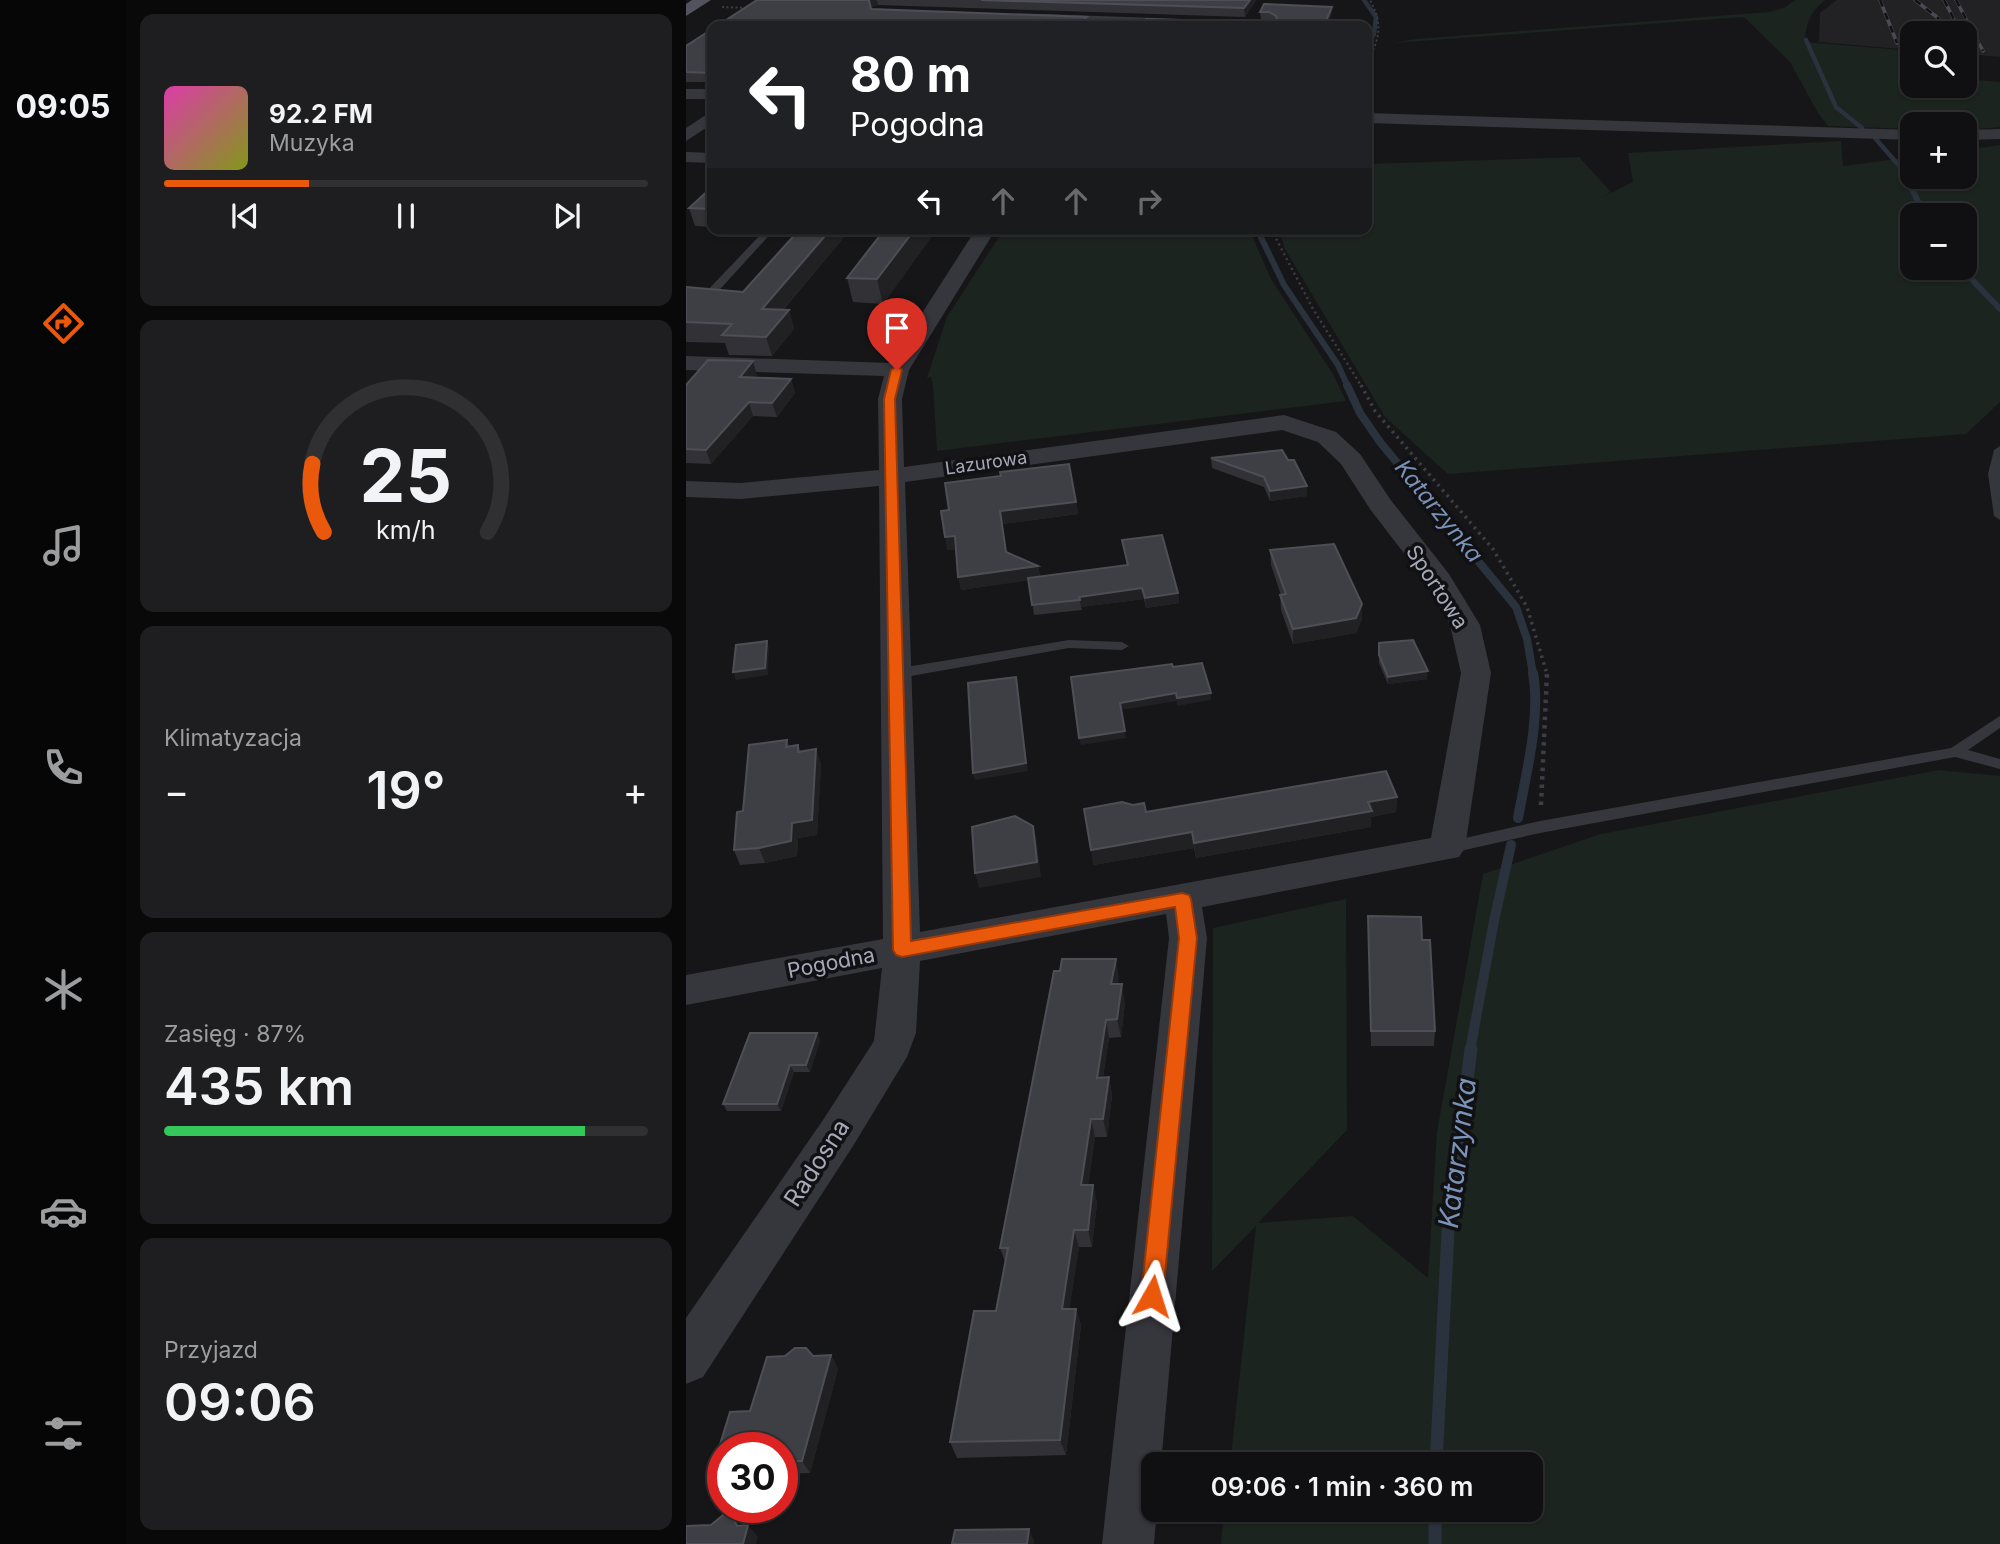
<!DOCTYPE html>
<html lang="pl">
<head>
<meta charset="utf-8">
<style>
  :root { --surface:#101012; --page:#1e1e20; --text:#f1f3f6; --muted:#9c9d9f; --line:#303032; --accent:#ea580c }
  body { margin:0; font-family:Inter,sans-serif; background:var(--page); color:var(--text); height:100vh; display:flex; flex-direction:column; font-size:26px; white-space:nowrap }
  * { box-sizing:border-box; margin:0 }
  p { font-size:23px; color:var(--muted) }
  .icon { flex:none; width:38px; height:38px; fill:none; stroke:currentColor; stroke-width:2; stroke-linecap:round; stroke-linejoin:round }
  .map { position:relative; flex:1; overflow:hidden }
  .panel { display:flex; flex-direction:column; gap:14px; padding:14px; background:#09090a; width:560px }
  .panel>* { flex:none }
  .guide { position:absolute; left:21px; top:21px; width:665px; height:214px; border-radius:14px; box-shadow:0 2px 5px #0004,0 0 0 2px var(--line); background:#202124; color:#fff; overflow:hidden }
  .controls { position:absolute; left:1214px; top:21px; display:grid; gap:14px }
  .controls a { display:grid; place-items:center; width:77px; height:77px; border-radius:14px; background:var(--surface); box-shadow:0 2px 5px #0004,0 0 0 2px var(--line); font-size:35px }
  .speed { position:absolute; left:21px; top:1432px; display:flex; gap:14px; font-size:35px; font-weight:700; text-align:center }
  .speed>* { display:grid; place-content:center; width:91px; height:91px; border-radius:50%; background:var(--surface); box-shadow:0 2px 5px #0004,0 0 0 2px var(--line); line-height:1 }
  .speed .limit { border:10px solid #d22; background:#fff; color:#111 }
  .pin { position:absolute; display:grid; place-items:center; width:60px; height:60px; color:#fff; margin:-72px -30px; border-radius:50% 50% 50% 0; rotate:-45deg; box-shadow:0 0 7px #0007 }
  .pin .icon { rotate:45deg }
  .me { position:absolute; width:77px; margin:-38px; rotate:6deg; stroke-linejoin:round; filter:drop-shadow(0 0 5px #0008) }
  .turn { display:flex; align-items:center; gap:24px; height:147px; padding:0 28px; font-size:32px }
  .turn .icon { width:91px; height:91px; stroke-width:2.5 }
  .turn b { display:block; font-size:49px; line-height:60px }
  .lanes { display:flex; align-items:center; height:66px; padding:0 28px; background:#0003; justify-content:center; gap:35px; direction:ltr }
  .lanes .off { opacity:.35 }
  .big { font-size:52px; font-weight:600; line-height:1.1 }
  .panel .widget { flex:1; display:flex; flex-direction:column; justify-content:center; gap:10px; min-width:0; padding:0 24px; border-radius:14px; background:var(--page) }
  .panel .dial { align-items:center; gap:0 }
  .dial svg { height:182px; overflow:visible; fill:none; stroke:var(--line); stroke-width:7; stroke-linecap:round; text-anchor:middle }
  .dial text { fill:var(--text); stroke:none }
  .song { display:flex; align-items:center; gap:21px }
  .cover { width:84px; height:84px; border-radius:10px; background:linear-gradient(135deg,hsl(320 70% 55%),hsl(70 70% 35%)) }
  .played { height:7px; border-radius:4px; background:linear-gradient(90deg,var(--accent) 30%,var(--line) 30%) }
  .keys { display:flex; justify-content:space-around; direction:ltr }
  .heat { display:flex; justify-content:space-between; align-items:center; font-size:38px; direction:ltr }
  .charge { height:10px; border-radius:5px; background:linear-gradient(90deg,#34c759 87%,var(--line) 0) }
  .trip { position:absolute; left:455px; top:1452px; width:402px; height:70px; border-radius:14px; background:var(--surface); box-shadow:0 2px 5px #0004,0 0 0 2px var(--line); font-weight:600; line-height:70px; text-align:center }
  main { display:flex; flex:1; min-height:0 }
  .tabs { display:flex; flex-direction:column; width:126px; justify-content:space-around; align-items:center; background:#060607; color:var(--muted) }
  .tabs .icon { width:49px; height:49px }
  .tabs .on { color:var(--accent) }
  .tabs b { font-size:32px; color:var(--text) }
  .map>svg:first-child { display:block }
</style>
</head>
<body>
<main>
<nav class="tabs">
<b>09:05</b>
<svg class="icon on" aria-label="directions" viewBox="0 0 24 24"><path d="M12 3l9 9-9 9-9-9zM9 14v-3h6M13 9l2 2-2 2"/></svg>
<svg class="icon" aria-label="music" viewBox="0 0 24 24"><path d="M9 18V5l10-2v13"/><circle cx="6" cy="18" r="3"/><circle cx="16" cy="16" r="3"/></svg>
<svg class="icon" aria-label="phone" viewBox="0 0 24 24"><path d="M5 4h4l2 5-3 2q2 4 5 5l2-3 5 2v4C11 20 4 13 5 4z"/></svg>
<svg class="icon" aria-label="climate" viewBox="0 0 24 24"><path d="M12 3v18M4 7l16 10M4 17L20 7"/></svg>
<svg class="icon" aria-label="car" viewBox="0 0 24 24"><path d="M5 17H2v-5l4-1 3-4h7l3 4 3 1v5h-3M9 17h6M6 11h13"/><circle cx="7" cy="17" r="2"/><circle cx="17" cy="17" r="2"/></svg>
<svg class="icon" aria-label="filters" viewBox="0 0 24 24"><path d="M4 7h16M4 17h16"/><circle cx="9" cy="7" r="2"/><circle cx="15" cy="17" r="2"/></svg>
</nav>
<section class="panel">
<div class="widget">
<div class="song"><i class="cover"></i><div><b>92.2 FM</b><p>Muzyka</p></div></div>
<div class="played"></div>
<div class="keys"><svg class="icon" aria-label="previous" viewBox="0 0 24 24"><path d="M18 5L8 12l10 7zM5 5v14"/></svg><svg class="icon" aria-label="pause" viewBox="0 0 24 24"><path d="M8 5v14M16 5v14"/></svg><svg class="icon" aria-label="next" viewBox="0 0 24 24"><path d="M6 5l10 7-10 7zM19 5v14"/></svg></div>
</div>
<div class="widget dial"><svg viewBox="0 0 100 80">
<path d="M14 69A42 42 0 1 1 86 69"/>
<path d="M14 69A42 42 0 0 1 9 39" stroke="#ea580c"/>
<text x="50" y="56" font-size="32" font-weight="700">25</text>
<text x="50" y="72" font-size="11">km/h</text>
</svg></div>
<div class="widget"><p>Klimatyzacja</p>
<div class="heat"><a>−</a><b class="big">19°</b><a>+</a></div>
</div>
<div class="widget"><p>Zasięg · 87%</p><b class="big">435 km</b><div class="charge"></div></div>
<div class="widget"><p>Przyjazd</p><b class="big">09:06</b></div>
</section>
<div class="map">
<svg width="1314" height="1544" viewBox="0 0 1314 1544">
  <rect width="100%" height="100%" fill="#161618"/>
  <path fill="#222225" d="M1151 0H1314V57L1279 54V33H1227V50L1133 42 1134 13Z"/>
  <path fill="#1b241e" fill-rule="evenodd" d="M1109 0H1139C1124 13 1120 22 1119 42L1227 51V86H1279V79L1314 82V127L1279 130V124H1227V129L1142 126 1132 113 1104 62 1058 17 707 43 730 39 1083 12 1098 8Z
    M1155 141 1157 166 1227 157V177H1279V150L1314 145V402L1280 434 762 474 699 417 599 249 593 229H681V164L893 157 925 192 916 197 947 182 942 153ZM1227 215H1279V268H1227Z
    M318 229H563L585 279 647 374 660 401 251 451 247 386 245 377 241 378 261 317Z
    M1253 770 1314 776V1544H535L538 1510H845V1465H544L570 1226 526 1271 527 928 660 899 661 1130 572 1223 667 1216 742 1278 751 1132 797 874 915 834Z"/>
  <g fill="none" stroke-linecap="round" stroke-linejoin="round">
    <path stroke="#2a323d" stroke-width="4.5" d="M678 0 690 17 688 34 681 46
      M1120 40 1150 107 1176 128
      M1189 138 1215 168"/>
    <path stroke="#2a323d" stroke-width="6" d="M1214 166 1239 215
      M571 229 598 285 652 365 662 387
      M1275 268 1314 309"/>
    <path stroke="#2a323d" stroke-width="8" d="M661 385 674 413 694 442 830 607 841 639 847 674"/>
    <path stroke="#2a323d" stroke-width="10" d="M832 818C840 774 855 717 847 673
      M784 1051 808 921 825 845"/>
    <path stroke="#2a323d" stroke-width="13" d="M750 1465 762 1231 785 1049
      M749 1510V1544"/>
    <path stroke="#3c3d45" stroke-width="2" stroke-dasharray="2 2.5" stroke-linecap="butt" d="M36 7 62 8
      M681 62C694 39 697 24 684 0"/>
    <path stroke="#3c3d45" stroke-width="2.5" stroke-dasharray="2 3.5" stroke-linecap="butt" d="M585 229 627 309 676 387"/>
    <path stroke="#3c3d45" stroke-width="3.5" stroke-dasharray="2.5 4.5" stroke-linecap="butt" d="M675 385 689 411 807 549 841 607 861 674"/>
    <path stroke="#3c3d45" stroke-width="4.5" stroke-dasharray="3.5 5" stroke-linecap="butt" d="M855 805 861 673"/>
    <path fill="#36363d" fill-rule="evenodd" d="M80 229H89L26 298H18V294Z
      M1314 446V520L1308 516 1302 474 1308 450Z
      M383 640 436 642 443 646 436 650 383 648 208 679 201 674 208 669Z
      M1314 716V728L1282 750 1314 759V769L1269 757 854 833 761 854 755 852 753 848 755 844 761 842 854 821 1265 748Z"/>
    <path fill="#36363d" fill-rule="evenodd" d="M357 14 582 22 589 26H469L352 21V15Z
      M0 89H26V99H0Z
      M26 111V124L0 141V128Z
      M681 113 1227 130V140L681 123Z
      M1314 129V139L1279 140V130Z
      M0 152 26 153V163L0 162Z
      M290 229H310L223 370 216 399 218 467 598 415 650 432 674 454 704 499 763 574 794 625 805 673 779 848 773 857 516 907 521 938 475 1465H467V1510H471L468 1544H416L483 938 480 914 234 961 230 1033 221 1057 167 1146 17 1377 0 1384V1318L137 1120 188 1041 196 968 0 1005V975L197 939 193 486 55 499 0 497V481L55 483 193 470 192 399 198 376 0 370V356L204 363ZM596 430 632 442 655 464 684 509 740 582 764 625 775 673 745 838 234 932 219 482Z"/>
    <path fill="#52535d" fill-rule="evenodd" d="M6 0H25L0 16V4Z"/>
    <g stroke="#494a53" stroke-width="3.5">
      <path id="rail" d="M1194 0 1211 43
        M1229 0 1252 18 1260 29
        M1258 0 1275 33
        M1270 0 1297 51
        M1279 42 1283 50"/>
    </g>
    <use href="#rail" stroke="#111113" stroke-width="2.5" stroke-dasharray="7" stroke-linecap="butt"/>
  </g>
  <path fill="#323236" d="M71 0H570L559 17 192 5 185 7V9L401 17 402 26Z
    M646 7V14L585 21 575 19 574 12Z
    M26 29V82H0V46Z
    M26 187V227L9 226 3 208Z
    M90 229H165L97 310H103L108 329 86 356 43 355 39 343 0 342V287L57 292 111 232 91 231Z
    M199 229H251L197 304 167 302 161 278Z
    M71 375 69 378 105 379 109 393 91 417 67 416 25 464 0 463V385Z
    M525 458 602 460 621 486V496L584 501 578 487 526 468Z
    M315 476 390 502 392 514 316 524 320 552 352 566 354 576 441 565 436 540 492 593 493 603 460 608 458 599 395 607 396 610 348 615 343 580 275 590 270 549 261 550 263 510Z
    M584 550 676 604V619L670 633 607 644 595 610 594 595H595L585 565Z
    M693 643 741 679 702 684 693 663Z
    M101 740 103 746 112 745 115 752 130 749 135 765 131 835 112 838 111 856 79 863 54 865 48 850 57 811Z
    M711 797 710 812 685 817V827L510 858 508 848 407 865 460 812Z
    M682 916 736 940 749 1031 748 1046H685Z
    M433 977 431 984 439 1003 435 1037 423 1038 417 1077H423L426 1095 421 1137H409L402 1185H407L411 1203 406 1247H393L383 1309H390L395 1325 380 1455 271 1458 264 1442 310 1311 319 1262 314 1248Z
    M131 1033 134 1041 124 1072H108L95 1111H41L37 1104Z
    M109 1348H120L127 1356 145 1355 152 1369 124 1473 96 1474V1447H37V1471L29 1461 44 1412 64 1411 81 1357 99 1356Z"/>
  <path fill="#212124" d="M183 0H191L192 5 185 7Z
    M564 0H570L559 17 558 8Z
    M646 7V14L641 26H638Z
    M401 17 402 26H392Z
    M145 229H165L81 328 76 309Z
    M229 229H251L197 304 191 279Z
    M103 310 108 329 86 356 80 337Z
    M67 361 71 375 58 391 54 377Z
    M105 379 109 393 91 417 86 403Z
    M63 402 67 416 25 464 20 450Z
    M621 486V496L584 501V491Z
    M390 502 392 514 316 524 314 511Z
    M269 536 272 549 261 550 259 537Z
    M352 566 354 579 275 590 272 577Z
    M456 588 458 599 395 607 393 597Z
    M492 593 493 603 460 608 459 598Z
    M676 604V619L670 633 607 644V629Z
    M81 641 83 648 82 675 50 680 47 672Z
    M742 671 741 679 702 684V677Z
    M330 677 342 771 289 780 287 773Z
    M490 693 491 701 435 710 434 703Z
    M525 693V700L491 706V698Z
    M439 731 440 738 395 745 393 738Z
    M130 749 135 765 131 835 112 838 111 856 79 863 73 848 106 823Z
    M711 797 710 812 685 817V827L510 858 508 843 682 802Z
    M347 826 351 841 355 877 293 888 289 873Z
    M506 832 508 848 407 865 405 850Z
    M430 959 433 977 429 1003 425 984Z
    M436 984 439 1003 435 1037 431 1019Z
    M420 1020 423 1038 414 1096 411 1078Z
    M131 1033 134 1041 124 1072 120 1065Z
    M104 1065 108 1072 95 1111 91 1104Z
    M423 1077 426 1095 421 1137 417 1119Z
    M405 1119 409 1137 400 1203 395 1185Z
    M407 1185 411 1203 406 1247 402 1230Z
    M388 1230 393 1247 381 1326 376 1309Z
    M390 1309 395 1325 380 1455 374 1440Z
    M145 1355 152 1369 124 1473 116 1461Z
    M43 1510 52 1522 59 1535 62 1525 72 1537 70 1544H57L51 1526Z
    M343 1529 348 1541V1544H341Z"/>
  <path fill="#3e3f44" stroke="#4e4f56" stroke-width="2" d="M71 0H183L185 9 401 17 392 26H31Z
    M295 0H564L558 8Z
    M578 4 646 7 638 26H568L570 21 591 20 590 16 583 12H574Z
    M460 19 491 20 486 26H454Z
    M26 29V73L0 72V46Z
    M26 187V209L3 208Z
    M114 229H145L76 309 103 310 80 337 36 335 46 324 0 322V287L57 292Z
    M199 229H229L191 279 161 278Z
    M22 360 67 361 54 377 105 379 86 403 63 402 20 450 0 449V385Z
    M596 450 602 460H608L621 486 584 491 578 477 525 458Z
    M383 464 390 502 314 511 320 552 352 566 272 577 269 536 259 537 255 511 263 510 259 483 315 476 314 472Z
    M476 535 492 593 459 598 456 588 393 597 394 600 346 605 342 578 442 565 436 540Z
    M648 544 676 604 670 618 607 629 594 595 600 594 584 550Z
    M727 640 742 671 702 677 693 655V643Z
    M81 641 79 668 47 672 50 645Z
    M516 663 525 693 491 698 490 693 434 703 439 731 393 738 385 677 486 664 487 667Z
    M330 677 340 763 287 773 282 683Z
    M101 740 100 747 112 745V752L130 749 126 820 106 823 105 841 73 848 48 850 51 812 57 811 63 745Z
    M700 771 711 797 682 802 686 811 508 843 506 832 405 850 398 809 436 802 447 805 458 803 460 812Z
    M329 816 347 826 351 862 289 873 286 827Z
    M682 916 735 917 736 940H744L749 1031H685Z
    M376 959H430L425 984H436L431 1019 420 1020 411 1078 423 1077 417 1119H405L395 1185H407L402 1230H388L376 1309H390L374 1440 264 1442 288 1311H310L322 1248H314L368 971H374Z
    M64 1033H131L120 1065H104L91 1104H37Z
    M109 1348H120L127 1356 145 1355 116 1461H96V1447H37V1461H29L44 1412 64 1411 81 1357 99 1356Z
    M43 1510 51 1526 62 1525 57 1544H0V1526L25 1525Z
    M343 1529 341 1544H266L269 1530Z"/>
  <path fill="#ea580c" stroke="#983908" stroke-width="2" d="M211 366 216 370 209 399 225 941 496 893 503 895 505 899 511 938 477 1296 474 1304 466 1307 458 1304 455 1296 493 938 489 907 216 957 210 955 207 950 198 399 205 370Z"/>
  <g text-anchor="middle" stroke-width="7" stroke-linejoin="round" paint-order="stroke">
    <g font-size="18" fill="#a6a9b9" stroke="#111113">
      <text transform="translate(300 463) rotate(-8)" y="6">Lazurowa</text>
    </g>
    <g font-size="21" fill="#a6a9b9" stroke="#111113">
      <text transform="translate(751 587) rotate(57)" y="7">Sportowa</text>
      <text transform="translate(145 963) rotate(-11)" y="7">Pogodna</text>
    </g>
    <g font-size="23" font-style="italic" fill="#7a92b8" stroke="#111113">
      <text transform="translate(753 511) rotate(51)" y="8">Katarzynka</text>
    </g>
    <g font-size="24" fill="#a6a9b9" stroke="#111113">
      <text transform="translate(131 1163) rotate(-57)" y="8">Radosna</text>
    </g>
    <g font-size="28" font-style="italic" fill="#7a92b8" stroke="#111113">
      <text transform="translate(771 1153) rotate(-83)" y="10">Katarzynka</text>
    </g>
  </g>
</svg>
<div class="controls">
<a><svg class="icon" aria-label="search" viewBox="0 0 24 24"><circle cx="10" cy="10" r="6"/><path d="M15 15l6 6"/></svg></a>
<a>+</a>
<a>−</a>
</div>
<div class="speed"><div class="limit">30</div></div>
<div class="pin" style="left:211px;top:370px;background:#d93025"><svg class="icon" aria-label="arrive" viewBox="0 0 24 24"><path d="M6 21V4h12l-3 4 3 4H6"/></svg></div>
<svg class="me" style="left:466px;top:1296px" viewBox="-20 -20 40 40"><path d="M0-17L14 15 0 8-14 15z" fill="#ea580c" stroke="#fff" stroke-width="4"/></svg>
<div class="trip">09:06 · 1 min · 360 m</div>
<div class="guide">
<div class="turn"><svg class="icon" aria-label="left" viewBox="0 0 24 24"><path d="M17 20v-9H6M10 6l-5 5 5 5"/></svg><div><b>80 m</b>Pogodna</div></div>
<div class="lanes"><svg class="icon" aria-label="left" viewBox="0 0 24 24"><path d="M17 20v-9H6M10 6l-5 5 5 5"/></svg><svg class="icon off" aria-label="ahead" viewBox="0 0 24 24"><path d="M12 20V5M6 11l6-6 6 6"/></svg><svg class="icon off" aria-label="ahead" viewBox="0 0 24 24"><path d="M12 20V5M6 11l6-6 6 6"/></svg><svg class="icon off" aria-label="right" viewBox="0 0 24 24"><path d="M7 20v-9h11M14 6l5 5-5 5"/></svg></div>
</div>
</div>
</main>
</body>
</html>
